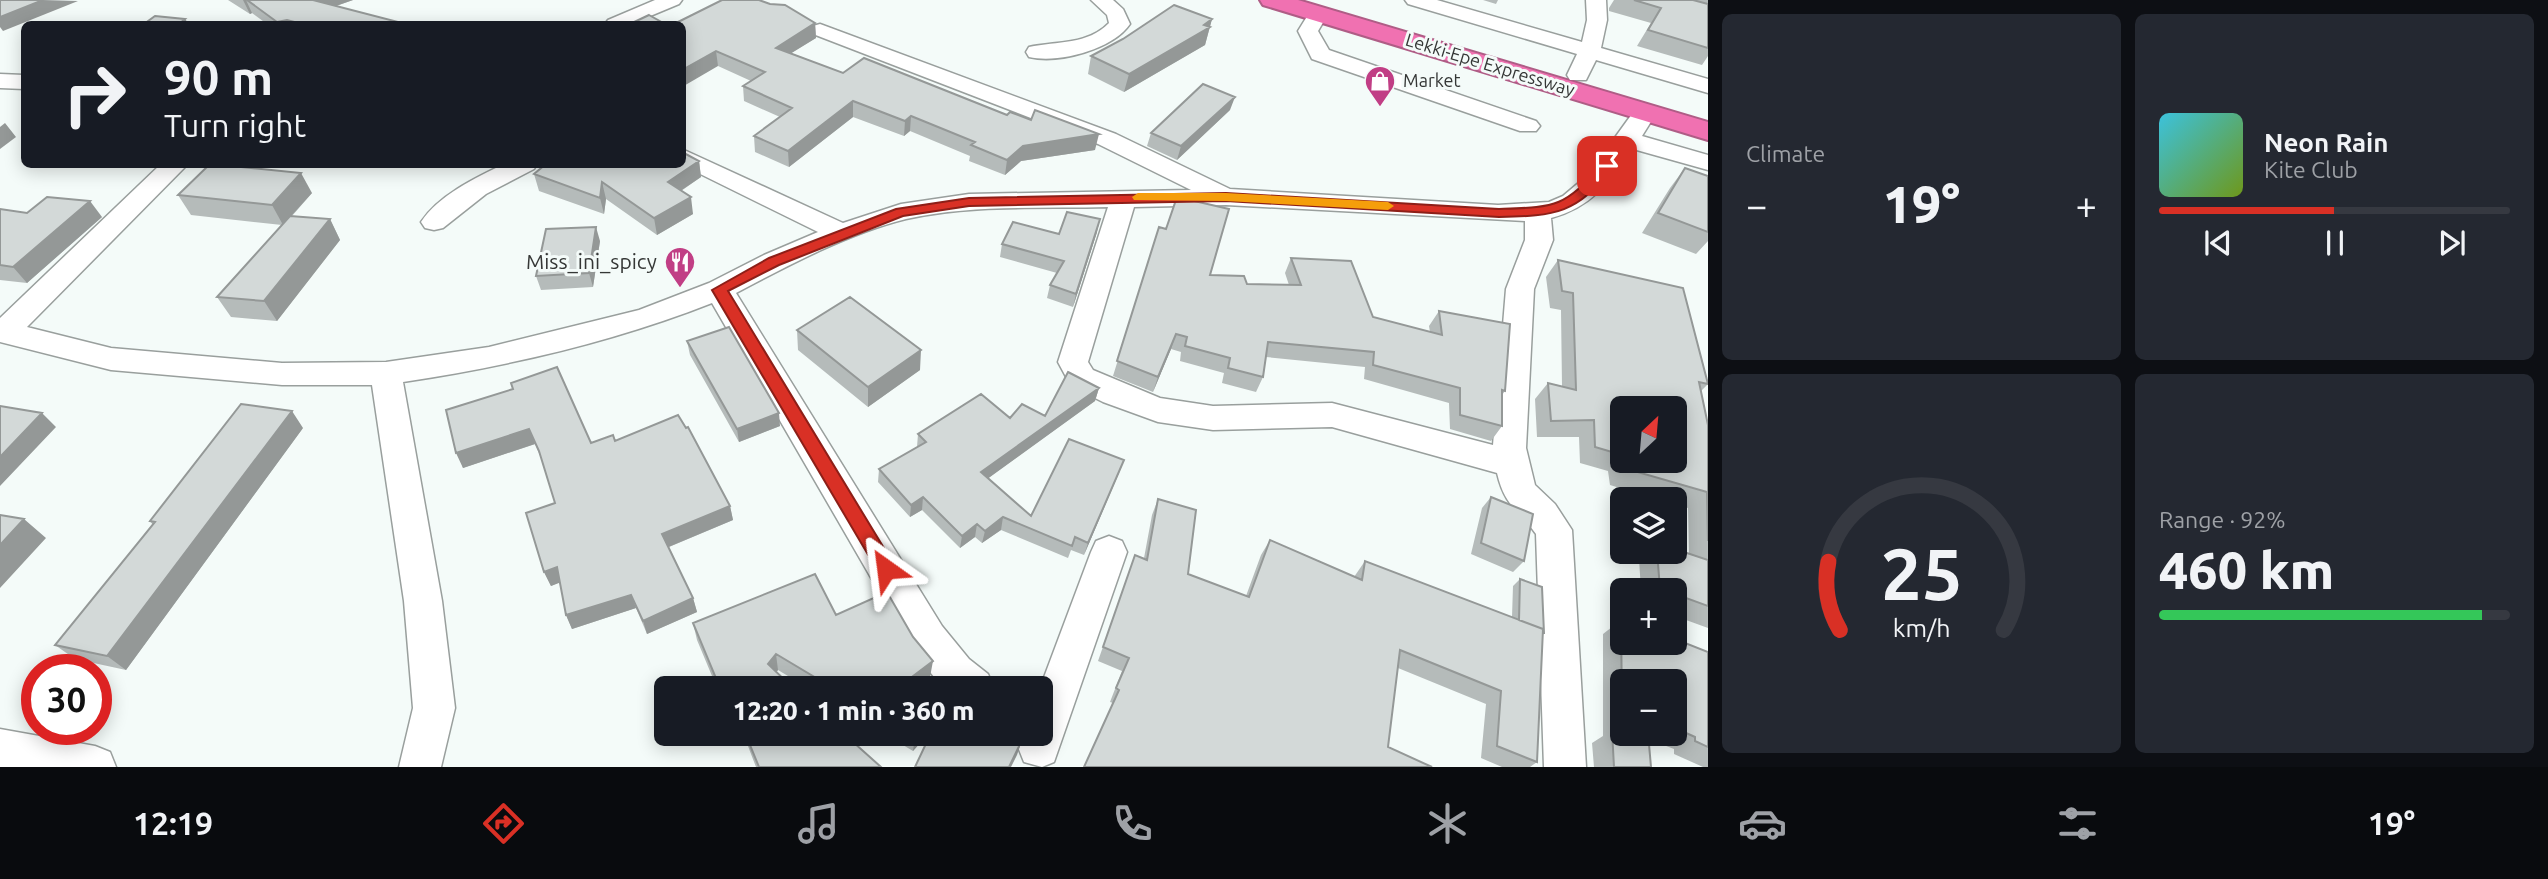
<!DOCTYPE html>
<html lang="en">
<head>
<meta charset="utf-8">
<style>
  :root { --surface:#171b24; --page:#242831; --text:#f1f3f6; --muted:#9ea1a6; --line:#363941; --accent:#d93025 }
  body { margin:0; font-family:Ubuntu,sans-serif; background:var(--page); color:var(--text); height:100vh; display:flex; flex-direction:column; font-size:26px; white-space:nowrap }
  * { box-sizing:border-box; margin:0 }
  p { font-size:23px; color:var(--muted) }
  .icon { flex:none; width:38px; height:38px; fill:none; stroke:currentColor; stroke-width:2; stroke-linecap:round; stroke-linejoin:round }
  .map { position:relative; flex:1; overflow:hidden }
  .drawer { display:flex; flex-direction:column; gap:14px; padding:14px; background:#0d0f14; width:840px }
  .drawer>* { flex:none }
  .guide { position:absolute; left:21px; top:21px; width:665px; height:147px; border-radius:10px; box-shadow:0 4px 18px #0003; background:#171b24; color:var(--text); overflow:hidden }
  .needle { width:46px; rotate:26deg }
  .fabs { position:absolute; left:1610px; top:396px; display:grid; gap:14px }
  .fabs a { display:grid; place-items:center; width:77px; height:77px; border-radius:10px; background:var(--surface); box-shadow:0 4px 18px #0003; font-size:35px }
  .speed { position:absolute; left:21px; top:654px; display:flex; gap:14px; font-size:35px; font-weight:700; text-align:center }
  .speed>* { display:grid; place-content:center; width:91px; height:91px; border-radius:50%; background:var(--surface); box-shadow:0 4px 18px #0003; line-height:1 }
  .speed .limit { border:10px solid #d22; background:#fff; color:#111 }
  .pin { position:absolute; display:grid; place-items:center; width:60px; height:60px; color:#fff; margin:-30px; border-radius:14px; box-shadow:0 4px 10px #0006 }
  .me { position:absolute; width:77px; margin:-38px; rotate:329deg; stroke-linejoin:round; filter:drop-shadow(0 0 5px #0008) }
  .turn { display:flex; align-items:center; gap:24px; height:147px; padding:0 28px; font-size:32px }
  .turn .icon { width:91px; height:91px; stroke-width:2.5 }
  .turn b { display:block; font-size:49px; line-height:60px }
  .big { font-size:52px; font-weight:800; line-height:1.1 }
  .drawer .card { flex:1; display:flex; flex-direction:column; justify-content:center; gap:10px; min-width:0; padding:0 24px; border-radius:10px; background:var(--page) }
  .drawer .dial { align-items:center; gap:0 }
  .dial svg { height:182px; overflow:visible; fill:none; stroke:var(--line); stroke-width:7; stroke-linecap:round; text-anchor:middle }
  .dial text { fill:var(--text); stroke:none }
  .song { display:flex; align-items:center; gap:21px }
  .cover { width:84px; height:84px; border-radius:10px; background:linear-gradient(135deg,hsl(190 70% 55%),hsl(80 70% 35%)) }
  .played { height:7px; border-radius:4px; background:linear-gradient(90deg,var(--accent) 50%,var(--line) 50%) }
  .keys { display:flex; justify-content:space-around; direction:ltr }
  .heat { display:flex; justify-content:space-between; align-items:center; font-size:38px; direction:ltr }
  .charge { height:10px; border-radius:5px; background:linear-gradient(90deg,#34c759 92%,var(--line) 0) }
  .drawer .tiles { flex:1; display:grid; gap:14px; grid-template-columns:repeat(2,1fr) }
  .trip { position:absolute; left:654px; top:676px; width:399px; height:70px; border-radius:10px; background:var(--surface); box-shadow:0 4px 18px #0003; font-weight:800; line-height:70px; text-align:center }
  .dock { display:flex; height:112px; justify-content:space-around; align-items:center; background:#090b0e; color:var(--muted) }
  .dock .icon { width:49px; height:49px }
  .dock .active { color:var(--accent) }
  .dock b { font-size:32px; color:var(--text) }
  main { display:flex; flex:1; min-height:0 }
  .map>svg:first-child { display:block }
</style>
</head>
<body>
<main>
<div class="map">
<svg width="1708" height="767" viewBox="0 0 1708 767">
  <rect width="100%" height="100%" fill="#f4fbf9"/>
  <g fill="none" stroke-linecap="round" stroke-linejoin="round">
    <g stroke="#999f9d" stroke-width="3">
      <path id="minor" d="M655 0H682L679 4 631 24H605L608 20Z
        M1091 0H1113L1123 9 1130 24C1113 49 1059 64 1029 57L1026 52 1029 47C1057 41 1088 45 1109 23L1107 15Z
        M1405 0H1437L1582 42 1587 20 1586 0H1606L1607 20 1601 48 1708 79V93L1596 60 1586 80H1570L1567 75 1577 54 1408 4Z
        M1318 8 1325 10 1328 14 1318 31 1329 50 1536 121 1540 126 1536 131H1520L1312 59 1298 31 1311 10Z
        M820 24 1116 134 1230 189 1498 205 1549 202 1563 196 1588 175 1637 107H1653L1657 112 1642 136 1708 155V170L1633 149C1612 181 1590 208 1551 218L1553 240 1534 289 1526 448 1535 485 1555 504 1572 530 1586 767H1544L1536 534C1518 509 1505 507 1497 473L1332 427 1213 430 1158 422 1103 402 1071 386 1058 362 1108 207C1041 209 972 204 906 219 849 233 787 266 736 293L942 626 969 659 988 674 994 688H943L914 652 712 303C613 342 509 366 403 382L442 601 455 708 441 767H399L413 708 404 601 372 385H282L111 370 0 342V318L161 164H188L27 327 111 348 282 363 386 362 489 347 639 310 709 283 764 255 818 232 680 164H682V149L843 223 901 204 969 194 1191 190 1098 144 813 34 810 30 813 26ZM1226 205 1525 221V240L1506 289 1493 445 1332 403 1213 406 1160 398 1093 370 1088 362 1134 207Z
        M0 74 24 75V89L0 88Z
        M504 164H537L534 169 486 194 443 228 434 230 425 228 421 222C439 195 475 178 504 164Z
        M1109 536 1122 541 1127 552 1054 762 1042 767 1024 762 1018 747 1023 733H1041L1040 688 1091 552 1096 541Z
        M0 729 95 746 110 752 116 767H0Z"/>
    </g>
    <g stroke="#af5d86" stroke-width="4">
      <path id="highway" d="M1260 0H1298L1708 122V140L1263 5Z"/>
    </g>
    <use href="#minor" fill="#fff" fill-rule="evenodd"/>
    <use href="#highway" fill="#f071b1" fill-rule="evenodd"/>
  </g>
  <path fill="#b5bbba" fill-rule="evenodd" d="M228 0H353L336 6 402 23 403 24H267L252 13 250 14Z
    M1483 0H1498L1496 4Z
    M1614 0H1708V56L1702 65 1637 46 1651 23 1609 11V8Z
    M1212 19 1205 45 1124 92 1088 74 1091 56Z
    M815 23 816 38 791 53 843 73 1095 150 1021 161 1005 175 969 161 970 156 910 131 904 136 853 117 789 167 755 152 754 136 780 117 744 101 743 86 751 81 718 66 682 24Z
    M1230 110 1177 160 1147 146 1151 133Z
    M699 161 701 177 681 191 693 214 657 235 606 199 604 214 539 191 534 174Z
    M1685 168 1708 176V241L1696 254 1642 233 1670 188Z
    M312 193 292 216 330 219 340 240 277 321 231 317 217 297 282 225 191 215 178 195Z
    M0 209 27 213 102 217 27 283 0 280Z
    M1159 227 1210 275 1247 284 1289 285 1285 273 1291 258 1373 317 1430 332 1429 326 1439 311 1505 391 1502 395V426L1491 441 1450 429 1449 403 1364 379 1365 367 1266 357 1263 377 1256 392 1222 383 1224 373 1180 361 1181 352 1171 349 1153 392 1113 376Z
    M1097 232 1073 307 1047 298 1050 285 1057 273 1000 257 1002 244 1059 234Z
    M600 241 593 287 541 290 536 276Z
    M1558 260 1708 384 1701 391 1708 425V628L1675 616V590H1641L1639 559 1647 551H1675L1689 554 1688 508 1675 504V499H1656L1610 485 1608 471 1580 463 1579 437H1537L1535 399 1548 383 1562 386 1561 310 1550 308 1546 277ZM1622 408 1675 460H1622Z
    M797 330 920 370 868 407 798 350Z
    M687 341 780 426 739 442 690 355Z
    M1099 388 1095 401 988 478 1031 516 1124 460 1084 555 1071 550 1068 558 1001 530 982 543 975 537 960 548 922 510 910 517 878 482 879 469 917 447 918 434 1010 418 1045 416Z
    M446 410 591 443 615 441 730 506 733 520 669 547 693 598 697 612 647 634 636 608 572 629 566 615 560 582 551 586 544 572 555 503 541 458 535 444 463 468Z
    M303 428 126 670 75 659 55 645 153 525 150 521Z
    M1491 497 1524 561 1513 572 1471 554 1482 508Z
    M1158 499 1188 574 1246 596 1261 555 1270 540 1354 577 1365 561 1512 617 1513 586 1520 579 1544 633 1543 635 1537 762 1530 767H1502L1481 758 1486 704 1398 668 1113 703 1110 702 1122 671 1098 661 1135 555 1144 558 1152 515Z
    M836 615 930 677 922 683 930 688H808L778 670 776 672 793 688H717L697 640 693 623Z
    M1621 620 1708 652V767H1703L1674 754V749L1648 739 1651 767H1594L1592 743 1603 736V634ZM1675 681V733H1622Z
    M743 733H843L881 767H756Z
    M883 733H929L913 751Z"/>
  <path fill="#949897" d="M43 0 78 1 3 31 0 27V17Z
    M243 0H246L252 13 250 14Z
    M310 0H353L316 13Z
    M185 19 189 24H179Z
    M1212 19 1205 45 1124 92 1129 74Z
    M287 20 289 24H278L277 22Z
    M815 23 816 38 777 62 776 48Z
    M716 51 718 66 682 87V70Z
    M1235 97 1230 110 1177 160 1181 146Z
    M853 101V117L789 167 788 151Z
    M911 116 910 131 904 136 905 121Z
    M5 123 16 137 0 149V127Z
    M1099 134 1095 150 1021 161 1005 175 1007 160 1023 146Z
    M699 161 701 177 670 198 668 182Z
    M301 173 312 193 283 225 272 205Z
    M602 182 606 199 604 214 600 198Z
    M691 197 693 214 657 235 654 218Z
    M90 201 102 217 27 283 13 267Z
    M330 219 340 240 277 321 264 301Z
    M1100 219 1097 232 1073 307 1076 294Z
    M596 227 600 241 593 287 589 273Z
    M1176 334 1171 349 1153 392 1158 377Z
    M921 350 920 370 868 407V387Z
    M1099 388 1095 401 979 485 981 472Z
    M292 411 303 428 126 670 107 656Z
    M42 413 56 427 0 486V457Z
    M779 413 780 426 739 442 737 429Z
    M529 429 535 444 463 468 456 453Z
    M1124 460 1119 473 1084 555 1088 543Z
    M923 497 922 510 910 517 911 505Z
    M730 506 733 520 666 548 662 534Z
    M1003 517 1001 530 982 543 985 531Z
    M24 519 46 538 0 588V545Z
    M977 524 975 537 960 548 962 536Z
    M557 567 564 581 551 586 544 572Z
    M631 595 636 608 572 629 566 615Z
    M693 598 697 612 647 634 643 621Z
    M776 654 778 670 770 680 768 664Z
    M933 661 930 677 917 688 912 677Z
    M918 733H929L913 751 915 737Z
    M1022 740 1017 755 1011 767H1009Z"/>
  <path fill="#d3d9d8" stroke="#949897" stroke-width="2" d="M0 0H43L0 17Z
    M247 0H313L402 23 400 24H302L287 20 277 22Z
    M722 0H759L770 4 785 5 815 23 776 48 843 73 864 58 1007 115 1010 112 1031 120 1035 110 1099 134 1023 146 1007 160 971 145 975 142 911 116 905 121 853 101 788 151 754 136 792 108 743 86 765 72 716 51 682 70V24H674Z
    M1634 0H1693L1708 4V48L1648 30 1661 8Z
    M1174 5 1212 19 1204 25 1210 27 1129 74 1091 56 1123 39Z
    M649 15 665 24H630Z
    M155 16 185 19 179 24H144Z
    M1203 84 1235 97 1181 146 1151 133Z
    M682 152 699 161 668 182 691 197 654 218 602 182 600 198 534 174 546 164H682Z
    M210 164H211L301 173 272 205 178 195Z
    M1685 168 1708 176V232L1658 213Z
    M47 197 90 201 13 267 0 265V209L27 213Z
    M1177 197 1229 209 1210 275 1244 276 1247 284 1301 285 1291 258 1351 261 1373 317 1442 335 1439 311 1510 324 1505 391 1502 390V426L1460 415V388L1373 365 1374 352 1268 342 1263 377 1228 368 1230 358 1185 346 1187 337 1176 334 1158 377 1117 361 1159 227 1166 229Z
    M1067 212 1100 219 1076 294 1050 285 1064 261 1002 244 1013 222 1059 234Z
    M290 216 330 219 264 301 217 297Z
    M596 227 589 273 536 276 546 229Z
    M1558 260 1683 288 1708 384 1699 382 1708 425V541L1707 492 1627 469 1625 460H1675V408H1622V455L1595 447 1594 420 1551 421 1548 383 1576 390 1573 293 1562 291Z
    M850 297 921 350 868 387 797 330Z
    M729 327 779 413 737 429 687 341Z
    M557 367 591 443 613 435 615 441 678 415 686 428 688 427 730 506 662 534 693 598 643 621 631 595 566 615 557 567 544 572 526 513 555 503 539 451 529 429 456 453 446 410 513 389 511 383Z
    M1068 372 1099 388 981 472 1031 516 1069 439 1124 460 1088 543 1075 537 1072 546 1003 517 985 531 977 524 962 536 923 497 911 505 879 469 926 442 918 434 981 394 1010 418 1022 404 1045 416Z
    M241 404 292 411 107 656 55 645 155 522 150 521Z
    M0 406 42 413 0 457Z
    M1491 497 1533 514 1524 561 1481 543Z
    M1158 499 1196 510 1188 574 1249 597 1270 540 1362 580 1365 561 1543 629 1537 762 1497 746 1501 691 1400 650 1388 747 1432 767H1084L1119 690 1116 688 1129 658 1103 647 1135 555 1147 560Z
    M0 515 24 519 0 545Z
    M1675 549 1708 560V606L1675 594V590L1660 589 1657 551H1675Z
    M815 574 836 615 887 592 913 637 933 661 912 677 930 688H833L776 654 768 664 793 688H728L727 685 720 688 693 623Z
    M1520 579 1542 587 1544 633H1543V629L1519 620Z
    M1621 620H1622V642H1675V639L1708 652V747L1695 741V737L1675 728V681H1622V707Z
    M1612 730 1623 734 1648 733 1651 767H1614Z
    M745 733H843L881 767H759Z
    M909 733H918L915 737Z
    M931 733H1010L1022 740 1009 767H915Z"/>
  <path fill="#d93025" stroke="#8d1f18" stroke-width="2" d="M1607 162 1614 166C1577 214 1556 216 1499 217L1226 201 969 206 903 216 779 265 728 291 893 563 896 569 893 575 886 577 880 575 712 290 769 258 896 209 969 198 1226 193 1499 209C1557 207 1563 208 1603 164Z"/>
  <path fill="#f59e0b" d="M1138 193H1226L1388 202 1394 206 1388 210 1226 201 1134 200 1132 197Z"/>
  <defs>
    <g id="shop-pin" transform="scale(1.575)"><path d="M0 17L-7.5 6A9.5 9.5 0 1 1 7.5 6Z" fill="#c13e85" stroke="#f4fbf9"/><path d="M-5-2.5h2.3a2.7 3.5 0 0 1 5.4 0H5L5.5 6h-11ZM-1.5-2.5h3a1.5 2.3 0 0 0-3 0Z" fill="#fff"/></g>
    <g id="restaurant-pin" transform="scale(1.575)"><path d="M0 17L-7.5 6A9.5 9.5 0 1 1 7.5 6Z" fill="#c13e85" stroke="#f4fbf9"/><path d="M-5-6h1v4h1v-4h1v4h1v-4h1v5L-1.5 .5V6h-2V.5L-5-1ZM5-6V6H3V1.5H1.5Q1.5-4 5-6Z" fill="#fff"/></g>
  </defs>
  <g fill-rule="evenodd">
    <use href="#shop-pin" x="1380" y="81"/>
    <use href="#restaurant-pin" x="680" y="262"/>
  </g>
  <g text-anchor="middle" stroke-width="6" stroke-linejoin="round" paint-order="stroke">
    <g font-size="18" fill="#353736" stroke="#f4fbf9">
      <text transform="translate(1490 65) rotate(17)" y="6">Lekki-Epe Expressway</text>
    </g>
    <g font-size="18" fill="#353736" stroke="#f4fbf9" text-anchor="start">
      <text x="1403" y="87">Market</text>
    </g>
    <g font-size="21" fill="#353736" stroke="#f4fbf9" text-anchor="end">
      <text x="657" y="269">Miss_ini_spicy</text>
    </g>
  </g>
</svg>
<div class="fabs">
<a><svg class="needle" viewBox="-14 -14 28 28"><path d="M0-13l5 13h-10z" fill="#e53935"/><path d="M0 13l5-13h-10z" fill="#9ea1a6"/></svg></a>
<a><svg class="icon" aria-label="layers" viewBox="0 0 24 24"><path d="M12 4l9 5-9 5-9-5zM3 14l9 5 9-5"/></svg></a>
<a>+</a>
<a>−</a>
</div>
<div class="speed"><div class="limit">30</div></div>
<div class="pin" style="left:1607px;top:166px;background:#d93025"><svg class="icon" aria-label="arrive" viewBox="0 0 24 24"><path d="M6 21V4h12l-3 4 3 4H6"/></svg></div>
<svg class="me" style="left:886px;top:569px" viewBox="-20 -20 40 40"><path d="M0-17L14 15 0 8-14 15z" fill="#d93025" stroke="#fff" stroke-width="4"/></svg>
<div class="trip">12:20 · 1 min · 360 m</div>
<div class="guide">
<div class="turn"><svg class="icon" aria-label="right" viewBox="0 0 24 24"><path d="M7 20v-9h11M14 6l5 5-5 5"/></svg><div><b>90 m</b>Turn right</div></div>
</div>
</div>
<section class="drawer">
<div class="tiles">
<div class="card"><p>Climate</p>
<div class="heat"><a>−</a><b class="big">19°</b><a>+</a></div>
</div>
<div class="card">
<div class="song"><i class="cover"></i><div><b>Neon Rain</b><p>Kite Club</p></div></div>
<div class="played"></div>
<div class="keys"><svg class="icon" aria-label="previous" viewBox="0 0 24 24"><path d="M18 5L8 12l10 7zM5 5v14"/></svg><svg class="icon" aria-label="pause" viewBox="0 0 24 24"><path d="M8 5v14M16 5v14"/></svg><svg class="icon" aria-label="next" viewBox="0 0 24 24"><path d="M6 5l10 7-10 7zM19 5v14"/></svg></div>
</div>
<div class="card dial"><svg viewBox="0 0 100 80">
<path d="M14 69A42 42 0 1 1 86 69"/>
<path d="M14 69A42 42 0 0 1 9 39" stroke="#d93025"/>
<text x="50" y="56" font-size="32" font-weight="700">25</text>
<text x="50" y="72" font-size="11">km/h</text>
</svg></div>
<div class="card"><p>Range · 92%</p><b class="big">460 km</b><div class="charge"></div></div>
</div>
</section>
</main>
<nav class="dock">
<b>12:19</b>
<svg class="icon active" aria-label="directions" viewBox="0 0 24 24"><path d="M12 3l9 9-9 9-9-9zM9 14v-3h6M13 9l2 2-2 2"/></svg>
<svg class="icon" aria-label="music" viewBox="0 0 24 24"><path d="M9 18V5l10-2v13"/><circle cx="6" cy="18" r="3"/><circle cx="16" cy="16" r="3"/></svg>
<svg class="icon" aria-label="phone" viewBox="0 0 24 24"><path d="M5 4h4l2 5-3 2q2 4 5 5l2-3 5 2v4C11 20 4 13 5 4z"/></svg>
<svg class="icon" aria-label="climate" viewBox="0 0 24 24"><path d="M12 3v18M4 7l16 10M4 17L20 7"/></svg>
<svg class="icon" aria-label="car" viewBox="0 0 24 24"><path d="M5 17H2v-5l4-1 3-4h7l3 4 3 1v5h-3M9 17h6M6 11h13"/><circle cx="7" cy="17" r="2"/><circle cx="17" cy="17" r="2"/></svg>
<svg class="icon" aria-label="filters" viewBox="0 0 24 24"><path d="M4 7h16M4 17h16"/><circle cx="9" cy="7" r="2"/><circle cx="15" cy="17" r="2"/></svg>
<b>19°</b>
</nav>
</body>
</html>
